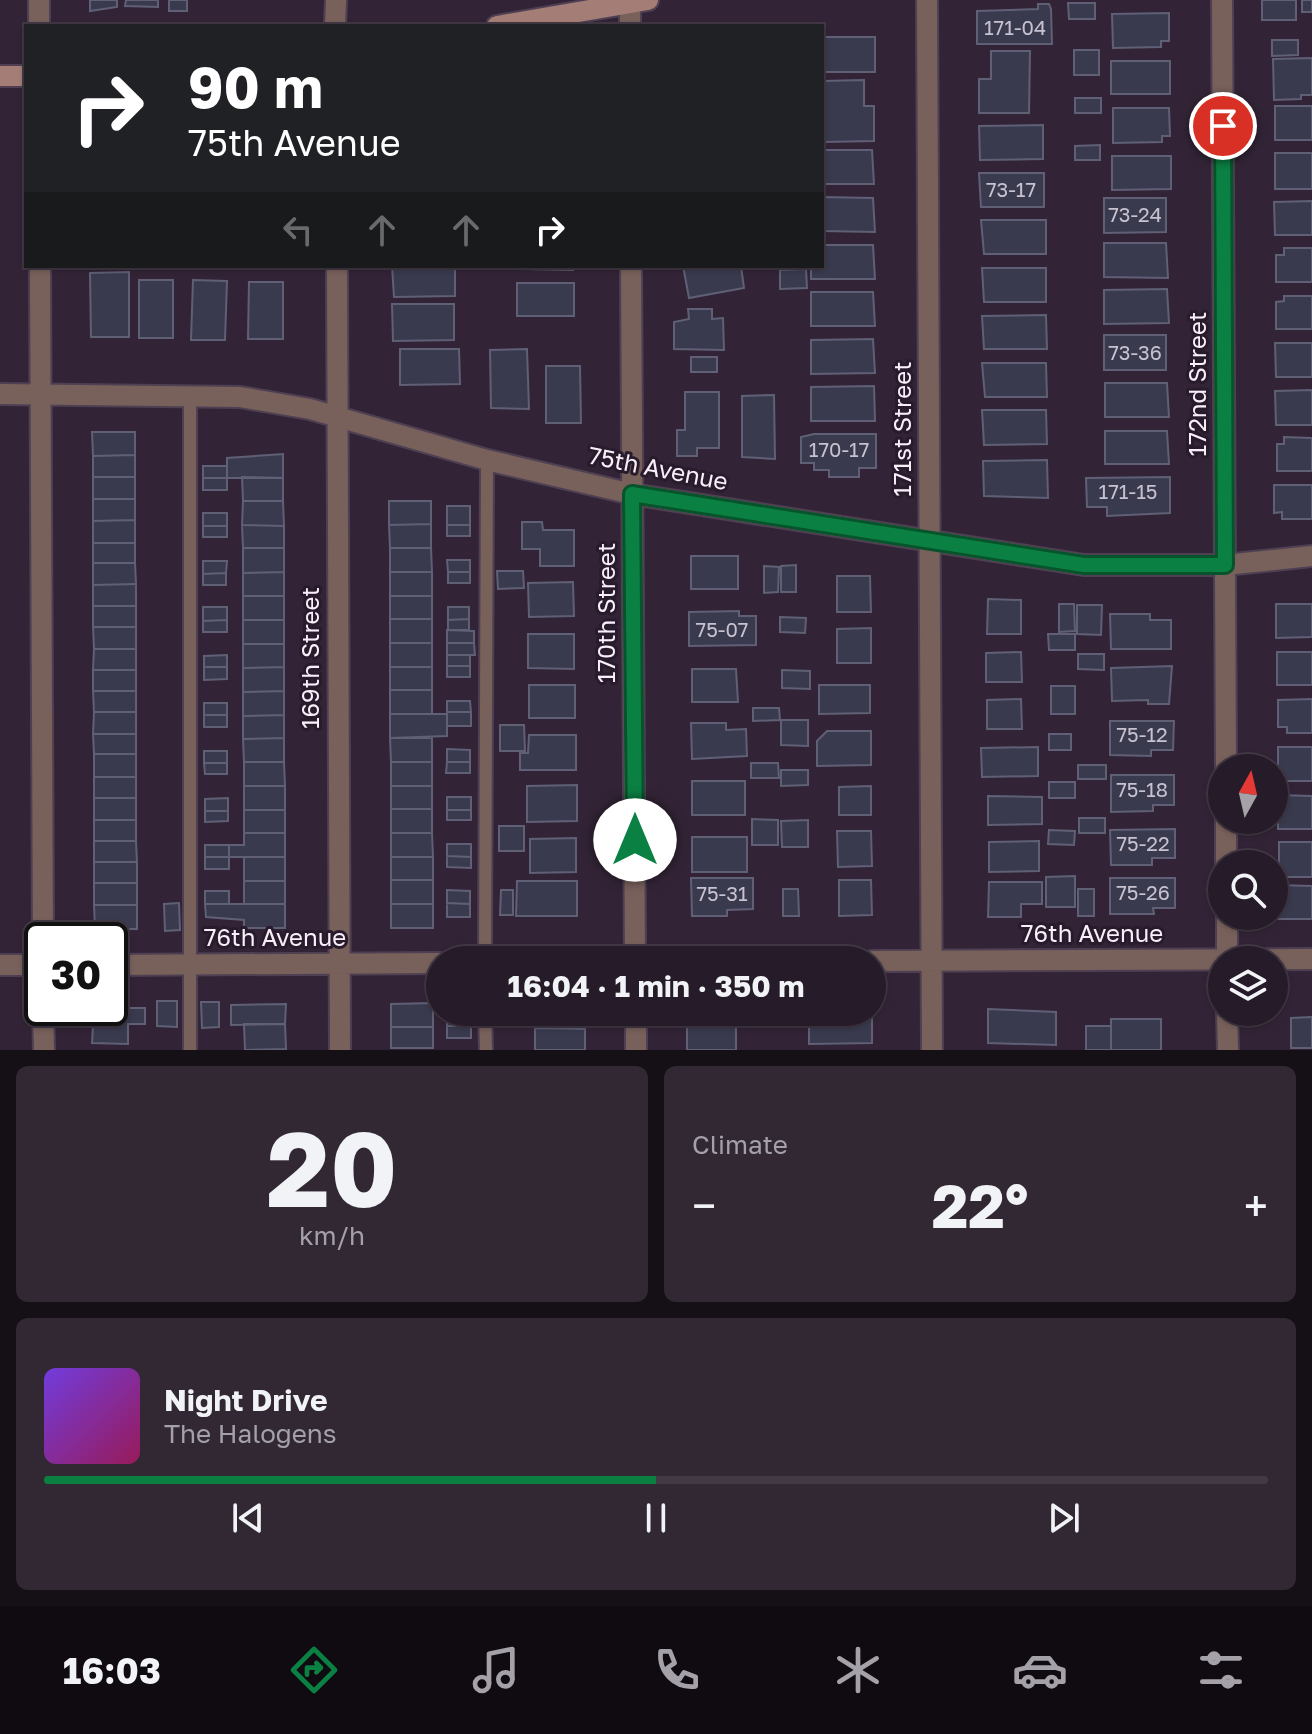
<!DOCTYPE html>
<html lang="en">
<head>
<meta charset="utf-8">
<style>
  :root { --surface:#261b28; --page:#322834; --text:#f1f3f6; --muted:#a4a1a8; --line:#423945; --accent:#0b8043 }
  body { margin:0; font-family:"Golos Text",sans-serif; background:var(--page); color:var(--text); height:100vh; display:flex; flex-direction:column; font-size:30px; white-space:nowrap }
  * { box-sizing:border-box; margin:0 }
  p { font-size:26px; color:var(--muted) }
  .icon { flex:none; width:44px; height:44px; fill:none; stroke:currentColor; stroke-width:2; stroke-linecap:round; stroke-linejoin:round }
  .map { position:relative; height:1050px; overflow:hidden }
  .sheet { display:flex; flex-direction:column; gap:16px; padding:16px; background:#150f16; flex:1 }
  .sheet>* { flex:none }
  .hud { position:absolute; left:24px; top:24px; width:800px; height:244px; border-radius:0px; box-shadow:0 2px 6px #0004,0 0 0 2px var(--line); background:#202124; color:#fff; overflow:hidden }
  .needle { width:52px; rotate:8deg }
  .fabs { position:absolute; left:1208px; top:754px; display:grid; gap:16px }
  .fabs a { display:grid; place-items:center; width:80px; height:80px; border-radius:50%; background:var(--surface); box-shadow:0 2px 6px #0004,0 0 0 2px var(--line); font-size:40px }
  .speed { position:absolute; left:24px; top:922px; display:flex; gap:16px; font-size:40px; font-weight:700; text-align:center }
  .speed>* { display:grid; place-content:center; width:104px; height:104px; border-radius:50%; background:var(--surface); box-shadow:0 2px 6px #0004,0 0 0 2px var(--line); line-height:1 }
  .speed .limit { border:4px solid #111; border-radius:12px; background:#fff; color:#111 }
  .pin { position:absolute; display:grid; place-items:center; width:68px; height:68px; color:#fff; margin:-34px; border:4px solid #fff; border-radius:50%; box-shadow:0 2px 8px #0007 }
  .me { position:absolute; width:88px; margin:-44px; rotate:0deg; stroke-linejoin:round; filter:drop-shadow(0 0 6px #0008) }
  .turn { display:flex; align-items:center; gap:28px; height:168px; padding:0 32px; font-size:36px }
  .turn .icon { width:104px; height:104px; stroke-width:2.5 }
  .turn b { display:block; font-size:56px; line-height:68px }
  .lanes { display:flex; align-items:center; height:76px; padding:0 32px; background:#0003; justify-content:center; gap:40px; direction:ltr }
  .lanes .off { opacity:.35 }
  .big { font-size:60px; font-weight:700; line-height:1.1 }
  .sheet .card { flex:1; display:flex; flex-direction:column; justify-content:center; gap:12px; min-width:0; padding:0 28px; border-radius:12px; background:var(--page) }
  .sheet .dial { align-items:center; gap:0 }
  .dial b { font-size:104px; line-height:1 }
  .song { display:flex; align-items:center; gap:24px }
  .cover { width:96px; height:96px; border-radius:12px; background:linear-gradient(135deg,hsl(260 70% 55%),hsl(330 70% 35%)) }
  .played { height:8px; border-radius:4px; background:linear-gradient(90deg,var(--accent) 50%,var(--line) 50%) }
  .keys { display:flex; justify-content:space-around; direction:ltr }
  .heat { display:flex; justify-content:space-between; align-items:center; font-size:44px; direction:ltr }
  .sheet .tiles { flex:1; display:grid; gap:16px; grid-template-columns:1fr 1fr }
  .card:last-child { grid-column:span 2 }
  .trip { position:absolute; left:426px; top:946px; width:460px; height:80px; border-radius:40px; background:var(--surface); box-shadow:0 2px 6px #0004,0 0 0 2px var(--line); font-weight:700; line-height:80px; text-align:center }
  .dock { display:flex; height:128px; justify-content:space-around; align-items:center; background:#0f0b10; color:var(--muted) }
  .dock .icon { width:56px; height:56px }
  .dock .active { color:var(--accent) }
  .dock b { font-size:36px; color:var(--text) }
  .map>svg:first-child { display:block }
</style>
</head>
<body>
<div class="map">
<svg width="1312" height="1050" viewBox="0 0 1312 1050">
  <rect width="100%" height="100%" fill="#322436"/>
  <path fill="#3a3a4f" stroke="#5f5f76" stroke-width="2" d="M90 0H117V7L90 11Z
    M126 0H158V7L125 6Z
    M169 0H187V11H169Z
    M1262 0H1296V20H1262Z
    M1302 0H1312V12H1302Z
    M1068 3H1095V19H1069Z
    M1038 4H1049L1051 9 1052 44H977V11L1038 9Z
    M1169 13V41H1161V47L1113 48 1112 14Z
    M822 37H875V72H822Z
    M1272 40H1298V55L1272 56Z
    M1074 50H1099V75H1074Z
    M991 51H1030L1029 113H979V79H991Z
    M1312 58V95H1301V99L1274 100 1273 59Z
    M1111 61H1170V94H1111Z
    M864 80V106H874V141L824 142 822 81Z
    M1075 98H1101V113H1075Z
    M1275 106H1312V140H1275Z
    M1113 108H1169L1170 136H1162V142L1113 143Z
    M1043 125V159L980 160 979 126Z
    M1100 145V160H1075V146Z
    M822 150H872L874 184H822Z
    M1275 153H1312V189H1275Z
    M1112 156H1171V189L1112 190Z
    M979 173H1044V207H981Z
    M822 197 873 198 875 232 822 231Z
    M1104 198H1166V232L1104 233Z
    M1312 201V235H1275L1274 202Z
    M981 220H1046V254H984Z
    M1104 243H1166L1168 278 1104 277Z
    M822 245H873L875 279H811V266H822Z
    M1284 248H1312V282H1276V255H1284Z
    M392 266H455V296L394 297Z
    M522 266H573V270L522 269Z
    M683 266H741L744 288 689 298Z
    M982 268H1046V302H984Z
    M806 269 807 288 780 289V270Z
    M129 272V337H91L90 273Z
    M139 280H173V338H139Z
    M193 280 227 281 225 340H191Z
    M249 282H283V339H248Z
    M517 283H574V316H517Z
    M1167 289 1169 323 1104 324V290Z
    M811 292H873L875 326H811Z
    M1284 296H1312V329H1276V302L1284 301Z
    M392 304H454V340L393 341Z
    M688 309H712V319L723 318 724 350 674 349V322L689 319Z
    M1046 315 1047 349H984L982 316Z
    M1104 335H1166V370H1104Z
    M873 339 875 373 811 374V340Z
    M1275 343H1312V377H1276Z
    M400 349H459L460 384 400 385Z
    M527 349 529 409 491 408 490 350Z
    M691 357H717V372H691Z
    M982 363H1046L1047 397H985Z
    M546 366H580L581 423H546Z
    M1105 383H1167L1169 417H1105Z
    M874 386 875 421H811V387Z
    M1312 390V425H1276L1275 391Z
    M685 392H719V448H697V456H677V430H685Z
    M774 395 775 459 742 457V396Z
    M982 410H1046L1047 444 984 445Z
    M1105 431H1167L1169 464H1105Z
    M92 432H135V455L93 456Z
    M814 434H876V468H859V477H829V470H814V463H801V437Z
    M1284 437 1312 438V471H1277V444H1284Z
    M283 454V478H227V458Z
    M135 455V477H93V456Z
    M1047 460 1048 498 984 496 983 461Z
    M203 466H227V478H203Z
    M93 477H135V499H93Z
    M242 477 283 478V501H243Z
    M1170 477V513L1107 516V507H1087L1086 478Z
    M203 478H227V490H203Z
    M1274 485H1312V519H1282V512L1274 513Z
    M93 499H135V520L93 521Z
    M243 501H283L284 526 242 525Z
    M389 501H431V524L389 525Z
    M447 506H470V525H447Z
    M203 513H227V526H203Z
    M135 520V543H93V521Z
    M522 522H542L543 530H574V566H540V549H522Z
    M431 524V548H390L389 525Z
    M242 525 284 526V548H243Z
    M447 525H470V536H447Z
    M203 526H227V537H203Z
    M93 543H135V563H93Z
    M243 548H284V572L243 573Z
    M390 548H431L432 572H390Z
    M691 556H738V589H691Z
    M447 560H470V572H448Z
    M203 561H227L226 573 203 574Z
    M93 563H135L136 584 93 585Z
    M796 565V592H781V566Z
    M764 566 779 567 778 592 764 593Z
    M497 571H523L524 588 498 589Z
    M284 572V596H243V573Z
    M390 572H432V596H390Z
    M448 572H470V583H448Z
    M226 573V585H203V574Z
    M837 576H870L871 612H837Z
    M573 582 574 616 529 617 528 583Z
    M136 584V606H93V585Z
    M243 596H284V620H243Z
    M390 596H432V619H390Z
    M988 599 1021 600V634H987Z
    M1059 604H1074L1075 631 1059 632Z
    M1276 604H1312V637L1276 638Z
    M1077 605H1102L1101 635 1077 634Z
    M93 606H136V627H93Z
    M203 607H227V620L203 621Z
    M448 607H469V619L448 620Z
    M739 611V616H756V645L689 646V612Z
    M1110 614H1150V620H1171V649H1111Z
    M780 617 806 618 805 633 780 632Z
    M390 619H432V643H390Z
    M469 619V630H448V620Z
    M227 620V632H203V621Z
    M243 620H284V644H243Z
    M93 627H136V649H94Z
    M871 628V663H837V629Z
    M447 630 474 631V643H447Z
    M528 634H574V669L528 668Z
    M1048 634H1075V650H1049Z
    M390 643H432V667H390Z
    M447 643H474L475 655H447Z
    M243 644H284V667L243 668Z
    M94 649H136V670H93Z
    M1021 652 1022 682H986V653Z
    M1277 652H1312V685H1277Z
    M1078 654H1104V670L1078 669Z
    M227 655V667H204V656Z
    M447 655H470V666H447Z
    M447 666H470V677H447Z
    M1172 666 1169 704H1148V700L1112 701 1111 668Z
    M204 667H227V679L204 680Z
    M284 667V691L243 692V668Z
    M390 667H432V690H390Z
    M692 669H736L738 702H692Z
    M93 670H136V691H93Z
    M782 670 810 671V689L782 688Z
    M529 685H575V718H529Z
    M819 685H870V713L819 714Z
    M1051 686H1075V714H1051Z
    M390 690H432V714H390Z
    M93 691H136V712H94Z
    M284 691V715L243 716V692Z
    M1021 699 1022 729H987V700Z
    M1312 699V733H1287V727H1278V700Z
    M447 701H470L471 712H447Z
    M204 703H227V715H204Z
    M753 708H779L780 720 753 721Z
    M94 712H136V734H93Z
    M447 712H471V726H447Z
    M390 714H447V736L390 738Z
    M204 715H227V727H204Z
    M284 715V738L243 739V716Z
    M781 720H808V746L781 745Z
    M1110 721H1174L1173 750H1151V756L1110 755Z
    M691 723H726V730L746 729 747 756 692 759Z
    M500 725H524L525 751H500Z
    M827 731H871V765L817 766V741Z
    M93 734H136V754H94Z
    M1049 734H1071V750H1049Z
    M529 735H576V770H520V753H528Z
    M284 738V762H244L243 739Z
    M390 738H432V762H391Z
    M1038 747V776L982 777 981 748Z
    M1278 747H1312V781H1278Z
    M447 749 470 750V762H447Z
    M204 751H227V763H204Z
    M94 754H136V777H94Z
    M244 762H284L285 786H244Z
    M391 762H432V786H391Z
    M447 762H470V773H446Z
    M204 763H227V774H205Z
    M751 763H778L779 778H751Z
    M1078 765H1106V779H1078Z
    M781 770H808V785L781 786Z
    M1111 775H1174V805H1153V811L1111 812Z
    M94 777H136V798H94Z
    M692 781H745V815H692Z
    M1049 782H1075V798H1049Z
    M577 785V821L527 822V786Z
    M244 786H285V810H244Z
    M391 786H432V809H391Z
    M871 786V815H839V787Z
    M1278 795 1312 796V829H1278Z
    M988 796 1042 797V824L988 825Z
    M447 797H471V810H447Z
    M94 798H136V820H94Z
    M228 798V811H205V799Z
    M391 809H432V833H391Z
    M244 810H285V833H244Z
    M447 810H471V820H447Z
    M205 811H228V821L205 822Z
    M1079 818H1105V833H1079Z
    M752 819 778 820V845H752Z
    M94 820H136V841H94Z
    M808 820V847H782L781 821Z
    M499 826H524V851H499Z
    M1175 829V858H1152V865H1111L1110 830Z
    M1049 830 1075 831 1074 845 1048 844Z
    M837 831H871L872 866 838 867Z
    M244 833H285V857H229V845H244Z
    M391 833H432L433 857H391Z
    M692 837H747V872H692Z
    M576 838V872L530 873V839Z
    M94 841H136L137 862H94Z
    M1039 841V871L989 872V842Z
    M1279 842H1312V877H1279Z
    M447 844H471V857L447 856Z
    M205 845H229V857H205Z
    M447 856 471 857V868L447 867Z
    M205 857H229V869H205Z
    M244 857H285V881H244Z
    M391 857H433V880H391Z
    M94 862H137V883H94Z
    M1075 876V907H1046V877Z
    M691 878H753V909L727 910V916H692Z
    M1110 878H1175V908H1153L1154 914H1110Z
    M391 880H433V904H391Z
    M839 880H871L872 915 839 916Z
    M244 881H285V904H244Z
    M517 881H577V916H516Z
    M989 882H1042V904H1021V917H988Z
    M94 883H137V905H94Z
    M1278 885 1312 886V919H1278Z
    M783 889H798L799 916H783Z
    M1078 889H1094V916H1078Z
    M447 890 470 891V904L447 903Z
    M501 890H513V915H500Z
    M205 891H229V904H205Z
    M179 903 180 930 165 931 164 904Z
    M447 903 470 904V917H447Z
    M205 904H285V928H244V920L206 917Z
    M391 904H433V928H391Z
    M94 905H137V929H95Z
    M157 1001H177V1027L157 1026Z
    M201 1002H219V1027L202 1028Z
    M433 1003V1027H391V1004Z
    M286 1004 285 1024 231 1025V1005Z
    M94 1008H145V1024H128V1044L92 1043Z
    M988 1009 1056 1012V1045L988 1043Z
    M498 1012H522V1027H498Z
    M535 1012H585V1029L535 1028Z
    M687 1012H736V1027L687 1026Z
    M766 1012H782V1025H766Z
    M820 1012 872 1014V1043L809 1044V1019H820Z
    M447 1013H471V1026H447Z
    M1312 1017V1048H1291V1018Z
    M1111 1019H1161V1050H1111Z
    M244 1024H285L286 1049 245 1050Z
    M447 1026H471V1038H447Z
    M687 1026 736 1027V1050H687Z
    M1086 1026H1111V1050H1086Z
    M391 1027H433V1048H391Z
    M535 1028 585 1029V1050H535Z"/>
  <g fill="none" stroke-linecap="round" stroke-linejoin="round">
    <g stroke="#4e4052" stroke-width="16">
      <path id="lane" d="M190 395V1050
        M485 960 487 460
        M485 1012 486 1050"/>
    </g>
    <g stroke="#4e4052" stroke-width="24">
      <path id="street" d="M630 0V26
        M927 0 932 1050
        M1222 0 1226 768
        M39 26V0
        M335 26 336 0
        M40 266 43 940
        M337 266 340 1050
        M631 266 635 960
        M0 394 240 397 310 409 487 460 632 494 1084 565H1225L1312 556
        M1226 820V864
        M1227 916V960
        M872 961 1312 959
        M0 965H42
        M110 965 440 963
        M43 1008 44 1050
        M636 1012V1050
        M1227 1012 1228 1050"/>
    </g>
    <g stroke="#4e4052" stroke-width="24">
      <path id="secondary" d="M497 26 648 0
        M0 76H26"/>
    </g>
    <use href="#lane" stroke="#78605b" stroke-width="12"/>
    <use href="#street" stroke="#78605b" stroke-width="20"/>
    <use href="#secondary" stroke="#a47e76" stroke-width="20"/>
  </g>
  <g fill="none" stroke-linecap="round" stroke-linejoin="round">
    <g stroke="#07532c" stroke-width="20">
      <path id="route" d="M635 840 632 494 1084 565H1225L1223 126"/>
    </g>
    <use href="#route" stroke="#0b8043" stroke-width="14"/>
  </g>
  <g text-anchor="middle" stroke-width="6" stroke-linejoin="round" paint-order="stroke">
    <g font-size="20" fill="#c8c2d0">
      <text x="1015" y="35">171-04</text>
      <text x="1011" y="197">73-17</text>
      <text x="1135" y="222">73-24</text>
      <text x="1135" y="360">73-36</text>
      <text x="839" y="457">170-17</text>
      <text x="1128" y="499">171-15</text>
      <text x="722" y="637">75-07</text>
      <text x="1142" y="742">75-12</text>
      <text x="1142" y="797">75-18</text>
      <text x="1143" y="851">75-22</text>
      <text x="1143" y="900">75-26</text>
      <text x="722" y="901">75-31</text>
    </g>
    <g font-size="24" fill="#f8effb" stroke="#281b2c">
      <text transform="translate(1198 384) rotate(-90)" y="8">172nd Street</text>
      <text transform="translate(903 429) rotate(-90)" y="8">171st Street</text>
      <text transform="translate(658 469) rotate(11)" y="8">75th Avenue</text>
      <text transform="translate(607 613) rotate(-90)" y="8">170th Street</text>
      <text transform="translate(311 658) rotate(-90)" y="8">169th Street</text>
      <text x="1092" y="942">76th Avenue</text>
      <text x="275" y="946">76th Avenue</text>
    </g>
  </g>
</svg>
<div class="fabs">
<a><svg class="needle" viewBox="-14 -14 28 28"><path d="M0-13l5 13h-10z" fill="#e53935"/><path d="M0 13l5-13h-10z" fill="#a4a1a8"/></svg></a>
<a><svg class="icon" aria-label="search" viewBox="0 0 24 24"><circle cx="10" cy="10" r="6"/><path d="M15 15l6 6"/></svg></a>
<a><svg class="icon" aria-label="layers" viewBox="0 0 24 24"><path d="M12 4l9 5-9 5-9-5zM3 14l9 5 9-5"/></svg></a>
</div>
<div class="speed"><div class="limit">30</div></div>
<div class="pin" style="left:1223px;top:126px;background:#d93025"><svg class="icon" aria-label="arrive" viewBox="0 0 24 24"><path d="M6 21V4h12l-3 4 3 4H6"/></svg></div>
<svg class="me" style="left:635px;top:840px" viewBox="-20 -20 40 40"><circle r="19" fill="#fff"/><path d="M0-13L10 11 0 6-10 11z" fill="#0b8043"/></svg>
<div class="trip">16:04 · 1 min · 350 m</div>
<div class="hud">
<div class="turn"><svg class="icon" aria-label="right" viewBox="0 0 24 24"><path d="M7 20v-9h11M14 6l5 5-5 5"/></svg><div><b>90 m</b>75th Avenue</div></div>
<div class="lanes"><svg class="icon off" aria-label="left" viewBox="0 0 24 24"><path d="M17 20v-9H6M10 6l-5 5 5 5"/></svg><svg class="icon off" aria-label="ahead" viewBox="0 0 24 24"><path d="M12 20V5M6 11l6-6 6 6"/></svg><svg class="icon off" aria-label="ahead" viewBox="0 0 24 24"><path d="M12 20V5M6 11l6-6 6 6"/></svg><svg class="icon" aria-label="right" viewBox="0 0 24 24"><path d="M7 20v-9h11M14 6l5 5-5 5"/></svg></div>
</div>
</div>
<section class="sheet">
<div class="tiles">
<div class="card dial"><b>20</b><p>km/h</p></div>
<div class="card"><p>Climate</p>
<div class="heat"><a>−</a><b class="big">22°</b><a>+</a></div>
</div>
<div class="card">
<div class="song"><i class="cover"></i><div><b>Night Drive</b><p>The Halogens</p></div></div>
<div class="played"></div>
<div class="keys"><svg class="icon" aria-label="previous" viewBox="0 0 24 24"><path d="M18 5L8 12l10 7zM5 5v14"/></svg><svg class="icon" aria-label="pause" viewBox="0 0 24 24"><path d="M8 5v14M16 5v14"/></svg><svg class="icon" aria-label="next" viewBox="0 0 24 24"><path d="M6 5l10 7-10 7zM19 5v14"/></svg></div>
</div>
</div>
</section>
<nav class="dock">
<b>16:03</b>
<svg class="icon active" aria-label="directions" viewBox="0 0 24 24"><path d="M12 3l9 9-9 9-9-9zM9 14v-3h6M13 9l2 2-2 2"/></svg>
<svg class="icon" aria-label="music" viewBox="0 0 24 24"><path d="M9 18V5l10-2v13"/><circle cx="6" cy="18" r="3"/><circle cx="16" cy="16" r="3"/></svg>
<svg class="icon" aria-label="phone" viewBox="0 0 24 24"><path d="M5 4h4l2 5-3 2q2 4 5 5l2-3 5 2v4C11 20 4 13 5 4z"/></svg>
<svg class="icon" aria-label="climate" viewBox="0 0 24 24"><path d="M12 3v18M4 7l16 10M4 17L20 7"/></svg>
<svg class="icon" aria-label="car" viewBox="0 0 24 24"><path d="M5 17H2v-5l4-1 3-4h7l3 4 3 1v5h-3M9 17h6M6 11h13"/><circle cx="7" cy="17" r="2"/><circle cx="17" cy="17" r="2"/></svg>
<svg class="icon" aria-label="filters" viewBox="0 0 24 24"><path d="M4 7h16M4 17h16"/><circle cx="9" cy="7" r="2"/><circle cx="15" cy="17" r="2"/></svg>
</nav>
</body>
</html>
